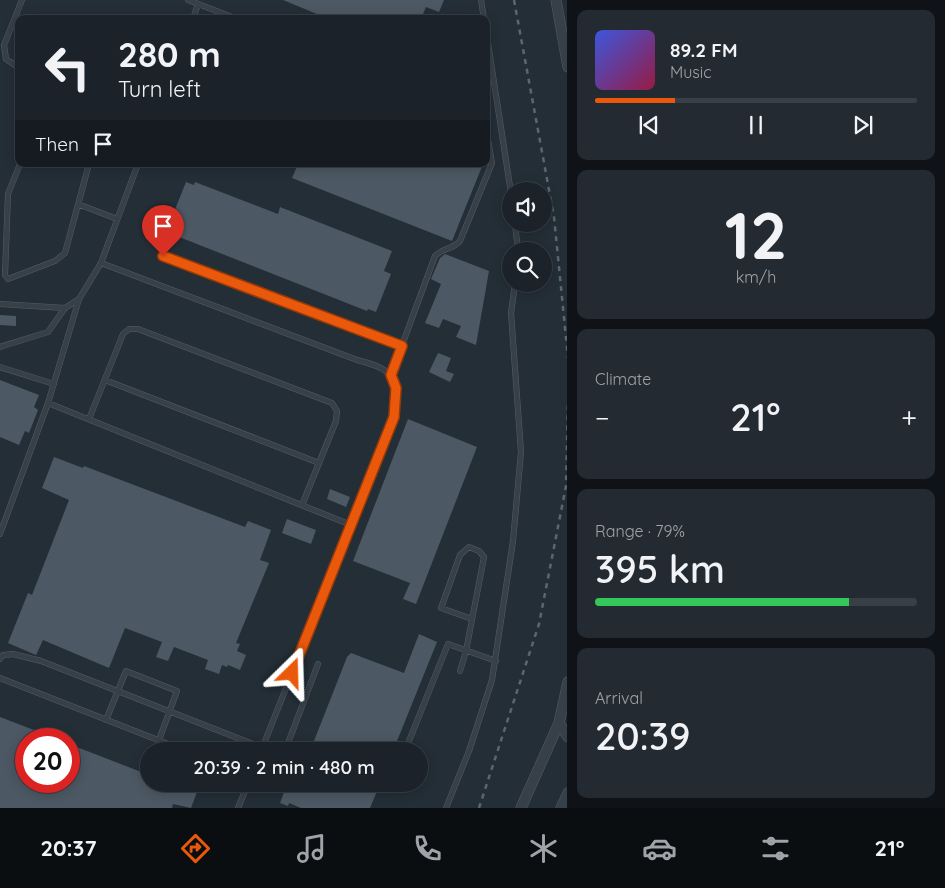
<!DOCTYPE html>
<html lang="en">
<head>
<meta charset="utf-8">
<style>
  :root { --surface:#1b2229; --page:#242a31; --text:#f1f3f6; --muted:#a0a4a8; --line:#393f46; --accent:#ea580c }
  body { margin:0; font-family:Quicksand,sans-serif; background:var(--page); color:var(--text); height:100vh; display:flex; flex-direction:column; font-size:19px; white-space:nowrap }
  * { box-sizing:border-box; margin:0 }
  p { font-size:16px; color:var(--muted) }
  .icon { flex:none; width:28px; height:28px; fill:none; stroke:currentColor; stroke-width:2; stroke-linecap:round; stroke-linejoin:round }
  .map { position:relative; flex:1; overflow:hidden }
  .panel { display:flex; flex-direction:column; gap:10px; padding:10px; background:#0f1317; width:378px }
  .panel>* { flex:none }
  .top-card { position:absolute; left:15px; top:15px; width:475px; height:152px; border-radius:10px; box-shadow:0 2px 12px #0003,0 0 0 1px var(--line); background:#1b2229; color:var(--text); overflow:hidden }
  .controls { position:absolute; left:502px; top:182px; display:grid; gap:10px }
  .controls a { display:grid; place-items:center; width:50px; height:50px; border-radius:50%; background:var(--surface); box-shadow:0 2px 12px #0003,0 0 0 1px var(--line); font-size:25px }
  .speed { position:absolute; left:15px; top:728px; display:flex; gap:10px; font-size:25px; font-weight:700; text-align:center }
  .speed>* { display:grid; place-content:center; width:65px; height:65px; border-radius:50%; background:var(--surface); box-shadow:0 2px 12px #0003,0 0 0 1px var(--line); line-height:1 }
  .speed .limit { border:8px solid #d22; background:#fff; color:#111 }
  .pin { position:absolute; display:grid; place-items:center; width:42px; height:42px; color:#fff; margin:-51px -21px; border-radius:50% 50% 50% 0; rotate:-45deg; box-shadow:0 0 5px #0007 }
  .pin .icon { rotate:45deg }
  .me { position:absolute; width:55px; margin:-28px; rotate:22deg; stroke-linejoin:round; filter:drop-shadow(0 0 4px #0008) }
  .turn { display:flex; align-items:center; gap:18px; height:105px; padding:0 20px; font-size:22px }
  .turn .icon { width:65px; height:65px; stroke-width:2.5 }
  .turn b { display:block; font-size:35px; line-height:42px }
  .then { display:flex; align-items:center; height:48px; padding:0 20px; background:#0003; gap:10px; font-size:19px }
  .big { font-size:38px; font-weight:600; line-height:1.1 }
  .panel .card { flex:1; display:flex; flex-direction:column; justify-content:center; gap:8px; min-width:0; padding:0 18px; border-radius:10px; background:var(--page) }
  .panel .dial { align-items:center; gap:0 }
  .dial b { font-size:65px; line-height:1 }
  .song { display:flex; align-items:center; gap:15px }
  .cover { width:60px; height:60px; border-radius:8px; background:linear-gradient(135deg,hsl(230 70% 55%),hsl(340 70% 35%)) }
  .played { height:5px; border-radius:2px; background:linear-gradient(90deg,var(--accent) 25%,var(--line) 25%) }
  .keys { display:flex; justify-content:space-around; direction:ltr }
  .heat { display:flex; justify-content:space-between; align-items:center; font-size:28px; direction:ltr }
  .charge { height:8px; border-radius:4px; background:linear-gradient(90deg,#34c759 79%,var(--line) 0) }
  .trip { position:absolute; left:140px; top:742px; width:288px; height:50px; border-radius:25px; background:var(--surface); box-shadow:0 2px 12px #0003,0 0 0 1px var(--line); font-weight:600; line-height:50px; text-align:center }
  .menu { display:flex; height:80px; justify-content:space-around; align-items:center; background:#0b0e10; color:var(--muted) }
  .menu .icon { width:35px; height:35px }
  .menu .current { color:var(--accent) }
  .menu b { font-size:22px; color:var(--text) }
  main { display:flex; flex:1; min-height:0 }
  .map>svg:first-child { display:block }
</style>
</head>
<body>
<main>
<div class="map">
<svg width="568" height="808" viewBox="0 0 568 808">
  <rect width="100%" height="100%" fill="#242e37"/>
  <path fill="#4c5863" d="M283 0H444L439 12 426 7 421 19H329Z
    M298 164H483L452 241 292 178Z
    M186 182 194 185 195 182 278 214 280 207 392 251 384 271 391 274 376 312 368 309 367 311 174 235 178 225 170 222Z
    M445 254 489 271 476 345 456 337 461 326 443 319 439 328 425 323 441 284 431 279 440 258Z
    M0 315 16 316V326L0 325Z
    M438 353 451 358 446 371 454 374 450 382 429 372Z
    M0 380 39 395 34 407 38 410 29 433 25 431 19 445 0 437Z
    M408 419 477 447 416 604 403 599 410 583 353 561Z
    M54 457 83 468 84 466 245 527 248 521 271 530 260 560 269 563 236 643 240 644 237 651 246 655 240 670 228 665 227 667 222 665 219 674 205 669 208 660 174 647 168 661 156 657 162 642 125 628 109 668 43 640 36 655 8 643 28 593 32 595 69 500 42 488Z
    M330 489 350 497 346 507 327 499Z
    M287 519 316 530 311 544 282 533Z
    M419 634 437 642 393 751H310L347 657 351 653 404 673Z
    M0 717 55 738 26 739V781H69V744L149 775V784H200L191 808 173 804 172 808H0Z
    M287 784H380L370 808H301L289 803 288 806 280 803Z"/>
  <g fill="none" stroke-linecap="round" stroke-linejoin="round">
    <g stroke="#555d66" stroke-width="6">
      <path id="lane" d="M188 0 237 19
        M481 0 484 19
        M193 19 198 4
        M486 30 511 193
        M19 68 6 59 4 45 22 0
        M20 164 8 194 5 275 8 279 55 261 65 253 89 164
        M255 164H258
        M78 204 117 219
        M515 224 518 251
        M163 256 402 346
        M101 263 357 360C397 370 396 378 394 417L261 751
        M0 304 65 308
        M0 347 48 332 65 308 79 299
        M0 367 54 384
        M391 375 435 256C442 248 452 250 460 241L492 163 486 128
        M105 380 319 463
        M48 403 79 299 101 263 138 164
        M89 419 123 334 129 329H138L332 403 337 411 336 421 302 505
        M0 534 48 403 351 525
        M0 659 3 655 13 654 41 661 263 748
        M460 671 466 651 484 557 479 551 469 547 460 555 441 608 472 619
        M0 678 186 751
        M106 720 126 671 177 691 159 740
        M285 751 318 664
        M405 751 448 644 496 661
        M238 808 248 784
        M446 808 469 751 492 680 513 541 521 452 511 313 515 284"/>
    </g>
    <g stroke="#555d66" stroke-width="11">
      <path id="street" d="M556 0 568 67
        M559 723 568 737
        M521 808 559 723 568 682
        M561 808 568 793"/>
    </g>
    <use href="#lane" stroke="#373f48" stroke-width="5"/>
    <use href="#street" stroke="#373f48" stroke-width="10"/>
    <path stroke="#5b6671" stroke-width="2.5" stroke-dasharray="5 5" stroke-linecap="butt" d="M514 0 554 217 568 358
      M479 808 539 624 566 486 568 400"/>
  </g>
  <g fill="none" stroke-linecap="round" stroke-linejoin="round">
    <g stroke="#983908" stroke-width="12">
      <path id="route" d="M163 256 402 346 391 375 396 388 394 417 292 673"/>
    </g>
    <use href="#route" stroke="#ea580c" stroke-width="9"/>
  </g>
</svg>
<div class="controls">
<a><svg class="icon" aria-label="sound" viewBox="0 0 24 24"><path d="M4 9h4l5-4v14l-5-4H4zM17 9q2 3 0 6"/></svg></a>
<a><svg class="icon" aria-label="search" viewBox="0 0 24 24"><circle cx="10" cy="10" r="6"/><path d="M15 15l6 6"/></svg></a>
</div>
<div class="speed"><div class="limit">20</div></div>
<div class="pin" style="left:163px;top:256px;background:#d93025"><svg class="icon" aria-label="arrive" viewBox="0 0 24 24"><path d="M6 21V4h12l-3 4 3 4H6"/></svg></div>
<svg class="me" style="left:292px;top:673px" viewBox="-20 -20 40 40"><path d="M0-17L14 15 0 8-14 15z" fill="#ea580c" stroke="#fff" stroke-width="4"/></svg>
<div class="trip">20:39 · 2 min · 480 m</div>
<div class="top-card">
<div class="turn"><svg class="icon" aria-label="left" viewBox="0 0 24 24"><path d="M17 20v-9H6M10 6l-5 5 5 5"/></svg><div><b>280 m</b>Turn left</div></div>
<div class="then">Then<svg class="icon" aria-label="arrive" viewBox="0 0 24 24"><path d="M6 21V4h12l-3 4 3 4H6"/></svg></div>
</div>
</div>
<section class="panel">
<div class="card">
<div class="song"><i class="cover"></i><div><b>89.2 FM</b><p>Music</p></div></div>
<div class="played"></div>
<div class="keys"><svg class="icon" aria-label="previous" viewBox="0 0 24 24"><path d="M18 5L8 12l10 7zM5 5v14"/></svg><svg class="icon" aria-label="pause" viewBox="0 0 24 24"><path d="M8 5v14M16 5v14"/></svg><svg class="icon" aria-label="next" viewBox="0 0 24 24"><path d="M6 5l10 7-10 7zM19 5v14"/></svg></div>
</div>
<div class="card dial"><b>12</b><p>km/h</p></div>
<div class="card"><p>Climate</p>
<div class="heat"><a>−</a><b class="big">21°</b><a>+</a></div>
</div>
<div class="card"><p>Range · 79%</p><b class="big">395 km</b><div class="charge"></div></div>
<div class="card"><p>Arrival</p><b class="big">20:39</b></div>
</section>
</main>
<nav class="menu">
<b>20:37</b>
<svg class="icon current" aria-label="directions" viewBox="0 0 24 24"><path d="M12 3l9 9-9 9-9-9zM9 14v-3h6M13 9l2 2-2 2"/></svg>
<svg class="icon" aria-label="music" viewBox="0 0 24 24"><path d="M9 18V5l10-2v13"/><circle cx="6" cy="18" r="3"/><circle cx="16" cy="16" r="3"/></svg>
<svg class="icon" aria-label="phone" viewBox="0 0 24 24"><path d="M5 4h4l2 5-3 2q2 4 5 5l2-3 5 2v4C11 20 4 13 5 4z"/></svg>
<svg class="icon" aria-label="climate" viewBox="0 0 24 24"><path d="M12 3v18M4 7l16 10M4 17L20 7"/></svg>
<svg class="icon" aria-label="car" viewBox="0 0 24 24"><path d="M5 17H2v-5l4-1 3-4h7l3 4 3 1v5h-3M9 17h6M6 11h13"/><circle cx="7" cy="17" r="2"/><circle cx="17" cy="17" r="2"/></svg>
<svg class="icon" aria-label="filters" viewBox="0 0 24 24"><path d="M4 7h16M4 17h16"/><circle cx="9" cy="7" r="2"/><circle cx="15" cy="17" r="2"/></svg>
<b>21°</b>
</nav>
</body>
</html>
